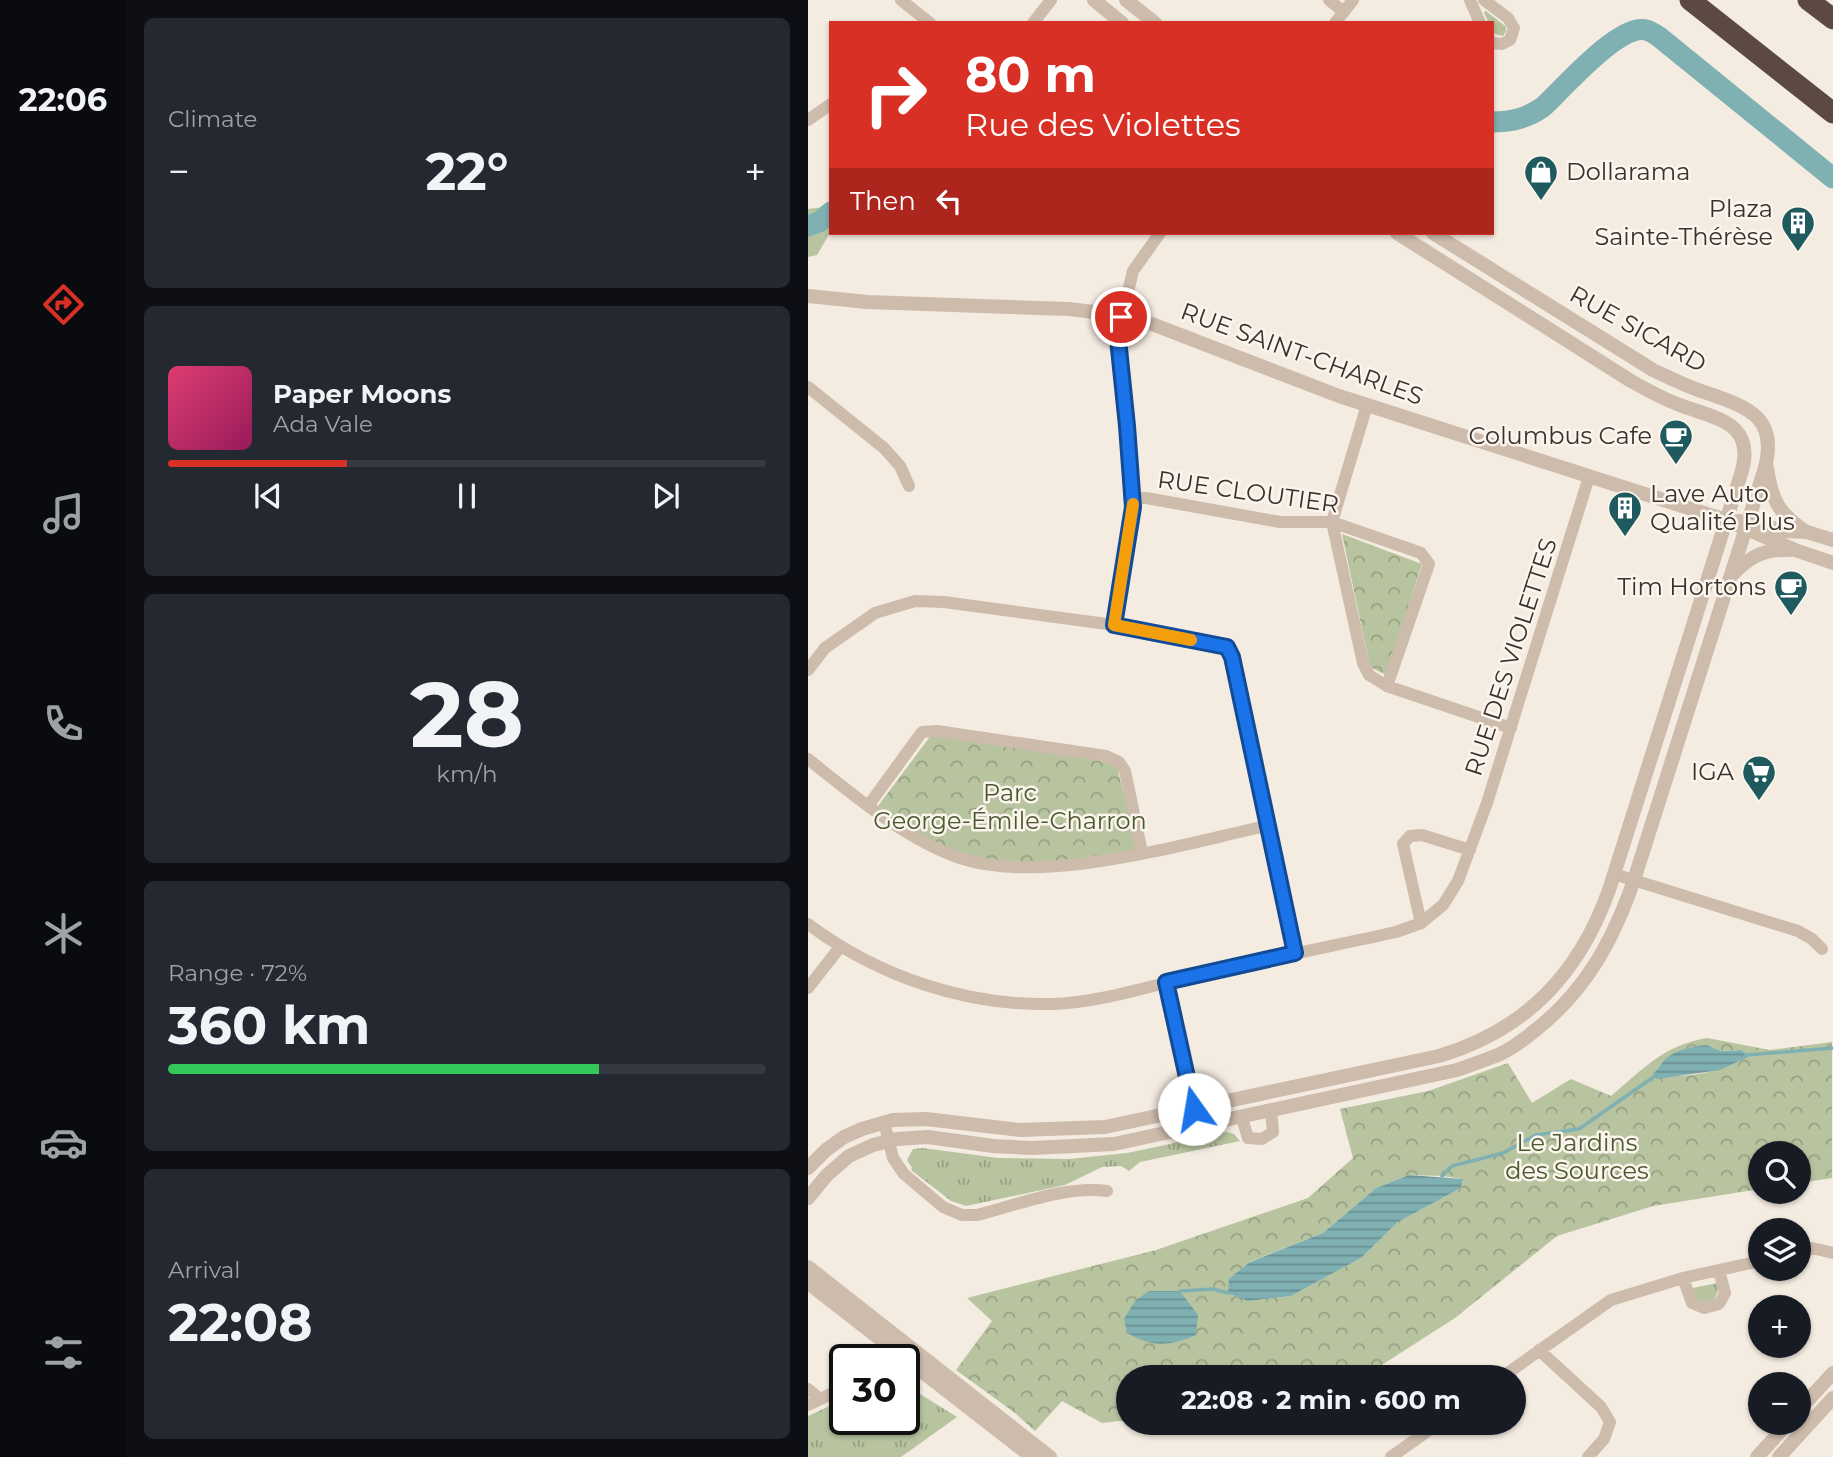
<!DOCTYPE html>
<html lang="en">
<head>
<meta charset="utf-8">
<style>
  :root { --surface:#171b24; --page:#242831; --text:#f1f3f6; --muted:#9ea1a6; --line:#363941; --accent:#d93025 }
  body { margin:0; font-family:Montserrat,sans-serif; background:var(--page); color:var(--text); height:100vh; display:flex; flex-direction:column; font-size:26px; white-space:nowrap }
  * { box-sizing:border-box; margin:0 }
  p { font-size:23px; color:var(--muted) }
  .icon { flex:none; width:38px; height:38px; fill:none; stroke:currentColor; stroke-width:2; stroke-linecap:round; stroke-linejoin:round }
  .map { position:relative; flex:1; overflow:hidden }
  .drawer { display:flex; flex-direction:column; gap:18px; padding:18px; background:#0d0f14; width:682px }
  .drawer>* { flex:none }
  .banner { position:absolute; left:21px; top:21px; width:665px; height:214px; border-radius:0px; box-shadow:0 2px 5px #0004; background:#d93025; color:#fff; overflow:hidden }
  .tools { position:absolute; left:940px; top:1141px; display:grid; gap:14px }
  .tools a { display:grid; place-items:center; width:63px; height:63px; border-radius:50%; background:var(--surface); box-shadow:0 2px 5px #0004; font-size:35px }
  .speed { position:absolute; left:21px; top:1344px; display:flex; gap:14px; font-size:35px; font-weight:700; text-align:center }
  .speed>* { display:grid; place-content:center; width:91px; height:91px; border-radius:50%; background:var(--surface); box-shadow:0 2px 5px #0004; line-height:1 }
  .speed .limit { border:4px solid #111; border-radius:10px; background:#fff; color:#111 }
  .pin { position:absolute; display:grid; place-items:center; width:60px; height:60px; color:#fff; margin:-30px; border:4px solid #fff; border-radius:50%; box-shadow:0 2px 7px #0007 }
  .me { position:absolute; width:77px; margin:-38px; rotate:347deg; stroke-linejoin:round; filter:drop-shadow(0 0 5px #0008) }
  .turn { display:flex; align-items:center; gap:24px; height:147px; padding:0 21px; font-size:32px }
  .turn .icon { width:91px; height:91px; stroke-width:2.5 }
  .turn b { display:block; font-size:49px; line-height:60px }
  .then { display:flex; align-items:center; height:66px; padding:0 21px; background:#0003; gap:14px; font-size:26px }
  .big { font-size:52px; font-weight:700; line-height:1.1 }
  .drawer .widget { flex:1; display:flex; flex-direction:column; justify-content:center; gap:10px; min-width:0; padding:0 24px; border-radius:10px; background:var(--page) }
  .drawer .dial { align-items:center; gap:0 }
  .dial b { font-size:91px; line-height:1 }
  .song { display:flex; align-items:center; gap:21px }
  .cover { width:84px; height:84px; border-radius:10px; background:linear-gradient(135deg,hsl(340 70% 55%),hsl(330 70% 35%)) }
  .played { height:7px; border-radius:4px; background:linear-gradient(90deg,var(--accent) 30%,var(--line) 30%) }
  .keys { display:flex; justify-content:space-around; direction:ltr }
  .heat { display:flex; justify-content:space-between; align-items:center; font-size:38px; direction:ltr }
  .charge { height:10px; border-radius:5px; background:linear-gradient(90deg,#34c759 72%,var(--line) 0) }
  .trip { position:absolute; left:308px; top:1365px; width:410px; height:70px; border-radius:35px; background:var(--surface); box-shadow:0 2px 5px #0004; font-weight:700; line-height:70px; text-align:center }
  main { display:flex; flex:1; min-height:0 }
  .menu { display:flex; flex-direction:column; width:126px; justify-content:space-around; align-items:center; background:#090b0e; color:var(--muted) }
  .menu .icon { width:49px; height:49px }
  .menu .on { color:var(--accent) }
  .menu b { font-size:32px; color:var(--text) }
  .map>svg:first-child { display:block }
</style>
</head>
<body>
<main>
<nav class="menu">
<b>22:06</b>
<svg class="icon on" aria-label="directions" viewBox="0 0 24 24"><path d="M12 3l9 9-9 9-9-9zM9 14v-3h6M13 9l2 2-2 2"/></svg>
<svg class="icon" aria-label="music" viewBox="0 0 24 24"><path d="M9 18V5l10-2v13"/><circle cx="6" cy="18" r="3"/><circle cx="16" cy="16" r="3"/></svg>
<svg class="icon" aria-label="phone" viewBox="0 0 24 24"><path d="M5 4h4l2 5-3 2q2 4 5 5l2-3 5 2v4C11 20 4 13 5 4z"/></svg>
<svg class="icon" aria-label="climate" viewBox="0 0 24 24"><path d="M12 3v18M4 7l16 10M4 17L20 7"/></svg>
<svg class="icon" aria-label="car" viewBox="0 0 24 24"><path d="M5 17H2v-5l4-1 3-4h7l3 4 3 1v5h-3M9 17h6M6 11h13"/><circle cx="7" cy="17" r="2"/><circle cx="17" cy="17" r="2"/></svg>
<svg class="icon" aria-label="filters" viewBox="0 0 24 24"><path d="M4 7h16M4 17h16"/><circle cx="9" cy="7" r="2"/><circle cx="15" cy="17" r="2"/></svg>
</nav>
<section class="drawer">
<div class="widget"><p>Climate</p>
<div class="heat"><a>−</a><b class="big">22°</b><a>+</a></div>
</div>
<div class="widget">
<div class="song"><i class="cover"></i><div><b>Paper Moons</b><p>Ada Vale</p></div></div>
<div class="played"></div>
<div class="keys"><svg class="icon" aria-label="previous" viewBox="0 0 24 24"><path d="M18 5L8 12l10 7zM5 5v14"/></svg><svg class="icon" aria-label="pause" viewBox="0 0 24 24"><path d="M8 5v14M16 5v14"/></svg><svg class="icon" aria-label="next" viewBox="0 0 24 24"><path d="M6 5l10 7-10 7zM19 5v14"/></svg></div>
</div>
<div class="widget dial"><b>28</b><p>km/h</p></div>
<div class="widget"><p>Range · 72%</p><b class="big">360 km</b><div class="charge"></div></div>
<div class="widget"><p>Arrival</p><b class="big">22:08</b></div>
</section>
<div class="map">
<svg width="1025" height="1457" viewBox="0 0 1025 1457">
  <defs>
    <pattern id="grass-tufts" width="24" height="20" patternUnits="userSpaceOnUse" patternTransform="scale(1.75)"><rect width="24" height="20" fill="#b8c4a0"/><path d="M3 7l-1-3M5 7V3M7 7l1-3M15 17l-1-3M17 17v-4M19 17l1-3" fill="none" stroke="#97a083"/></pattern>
    <pattern id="forest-crowns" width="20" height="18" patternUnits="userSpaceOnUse" patternTransform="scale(1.75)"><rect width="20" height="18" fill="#b8c4a0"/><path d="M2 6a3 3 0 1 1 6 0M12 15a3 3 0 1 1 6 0" fill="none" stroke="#97a083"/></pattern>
    <pattern id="water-rules" width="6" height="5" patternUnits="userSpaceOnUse" patternTransform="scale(1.75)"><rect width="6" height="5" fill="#7fb0b2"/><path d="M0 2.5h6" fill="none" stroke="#699091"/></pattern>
  </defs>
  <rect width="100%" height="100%" fill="#f4ebe1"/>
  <path fill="url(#grass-tufts)" d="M678 11 697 26 698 31 695 36 687 34 684 23H681L676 13Z
    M419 1132 426 1134 432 1141 332 1162 321 1171 313 1166 294 1167 257 1185 158 1206 143 1201 103 1170 104 1168 99 1160 105 1149 115 1148 190 1158 261 1159 319 1153Z
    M909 1283 910 1291 906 1300 896 1302 888 1299 885 1288Z
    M96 1384 149 1417 93 1457H0V1416L37 1399V1419H96Z"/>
  <path fill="url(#forest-crowns)" fill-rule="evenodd" d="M23 201V231L9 255 0 257V209L16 207Z
    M534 534 614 564 578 675 562 667Z
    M124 734 308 763 330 850 200 868 128 848 70 806Z
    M899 1038 962 1050 1024 1042V1178L991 1183 990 1153H952V1189L845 1206 749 1236 647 1318 555 1377H320V1420L294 1423 254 1401 227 1431 207 1413 148 1370 184 1321 159 1298 348 1250 500 1198 545 1158 532 1109 620 1091 700 1063 724 1103 763 1079 803 1096C835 1069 856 1045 899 1038ZM899 1045 913 1051 934 1050 939 1057C909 1073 880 1079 846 1074ZM601 1175 634 1176 655 1179 653 1188 590 1222 553 1258 483 1296 440 1301 441 1262 515 1233 568 1188Z"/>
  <path fill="url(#water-rules)" d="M899 1045 913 1051 934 1050 940 1057 912 1070 849 1079 845 1074C851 1069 854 1061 860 1057 870 1049 887 1046 899 1045Z
    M601 1175 655 1179 653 1188 590 1222 553 1258 483 1296 440 1301 420 1293 421 1279 442 1262 515 1233 568 1188Z
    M341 1291H372L390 1315 388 1335C361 1346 346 1348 319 1333L316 1319 327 1301Z"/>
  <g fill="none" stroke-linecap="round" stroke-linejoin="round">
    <path stroke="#7fb0b2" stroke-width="3.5" d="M938 1055 1025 1048
      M634 1176 644 1166 695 1153 728 1135 771 1129 847 1076
      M372 1291 405 1289 420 1293"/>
    <path stroke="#7fb0b2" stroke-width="21" d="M684 122C704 122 719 118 735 107 757 86 801 36 829 30 838 28 843 32 850 36L1025 178
      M0 226 11 222 23 212"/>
    <path stroke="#cdbbac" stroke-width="12" d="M93 0 122 23
      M521 0 536 12
      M662 0 672 23
      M676 0 700 18 706 28 702 40 694 44 684 43
      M225 23 243 0
      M527 23 545 0
      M0 120 23 104
      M0 387 76 448 92 466 101 486
      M559 405 524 522 555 663 561 675 579 686 703 728
      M324 498H338L472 522H524L613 553 621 564 579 686
      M306 625 325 507 310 333 325 271 352 233
      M0 670 17 648 67 613 107 601 136 602 306 625 419 647 424 657 487 953
      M0 759C44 794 98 840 152 858 235 886 374 844 458 826
      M60 806 114 732 129 731 298 756 311 762 317 771 334 852
      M806 874 990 931 1004 939 1014 949
      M613 923 595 844 602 836 614 835 662 850
      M0 924C70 976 156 1006 244 1004 292 1003 348 984 395 974 459 959 524 946 588 932L613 923 635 905 650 881 679 803 781 477
      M358 982 390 1127
      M0 988 32 947
      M434 1118 440 1138 454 1139 465 1132 463 1111
      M76 1122 85 1158 96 1174 135 1207 154 1215H169C209 1205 259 1185 299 1191
      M990 1252 1004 1248 1025 1253
      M875 1278 884 1303 896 1308 911 1304 917 1293 911 1270
      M731 1350 793 1407 802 1422 796 1439 780 1457
      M694 1377 803 1300 875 1278 952 1261
      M0 1389 12 1399
      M0 1405 37 1387
      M583 1457 631 1423"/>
    <path stroke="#cdbbac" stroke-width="14" d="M286 0 314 23
      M318 0 347 23
      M0 296 59 302 261 309 294 313 344 324 531 396 918 520 987 550 1025 563
      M959 468C964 500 970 513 997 531
      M930 521 948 523 976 531 999 532 1025 540
      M923 576C941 557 955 549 982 550
      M0 1168 18 1150 36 1137 54 1129 85 1120 118 1119 212 1130 297 1127 631 1056C718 1030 771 974 801 890L933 474C949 422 908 419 872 405 855 399 839 390 823 381L589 233
      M0 1198 19 1175 41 1156 65 1145 89 1139 120 1137 185 1146 224 1148 306 1144 649 1070C663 1065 677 1060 690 1055 704 1049 718 1038 730 1028 779 989 806 938 826 880L956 471C972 416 939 407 896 392 878 386 862 378 845 370L625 233
      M0 1267 242 1457
      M0 1283 224 1457
      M990 1411 1025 1373
      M949 1457 980 1423
      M971 1457 1025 1398"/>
    <path stroke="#5c4a42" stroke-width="21" d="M882 0 1025 113
      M1000 0 1025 19"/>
  </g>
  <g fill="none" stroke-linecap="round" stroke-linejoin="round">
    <g stroke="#114b97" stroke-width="18">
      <path id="route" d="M313 317 310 339 319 426 325 507 306 625 419 647 424 657 487 953 358 982 386 1109"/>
    </g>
    <use href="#route" stroke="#1a73e8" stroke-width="12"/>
    <path stroke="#f59e0b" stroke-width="12" d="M325 504 306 625 383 640"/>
  </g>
  <defs>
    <g id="shop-pin" transform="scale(1.75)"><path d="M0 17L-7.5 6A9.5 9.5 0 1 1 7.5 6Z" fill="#1f5a5e" stroke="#fbf5ee"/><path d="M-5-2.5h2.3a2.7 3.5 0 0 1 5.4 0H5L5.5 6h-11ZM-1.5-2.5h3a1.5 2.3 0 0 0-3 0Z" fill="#fff"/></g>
    <g id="building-pin" transform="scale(1.75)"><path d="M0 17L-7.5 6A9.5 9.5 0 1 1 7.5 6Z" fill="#1f5a5e" stroke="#fbf5ee"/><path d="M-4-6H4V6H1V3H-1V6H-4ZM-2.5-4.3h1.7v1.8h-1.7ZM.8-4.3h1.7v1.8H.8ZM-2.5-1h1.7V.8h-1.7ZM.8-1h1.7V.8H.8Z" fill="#fff"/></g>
    <g id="cafe-pin" transform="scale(1.75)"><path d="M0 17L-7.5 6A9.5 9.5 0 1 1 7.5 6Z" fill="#1f5a5e" stroke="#fbf5ee"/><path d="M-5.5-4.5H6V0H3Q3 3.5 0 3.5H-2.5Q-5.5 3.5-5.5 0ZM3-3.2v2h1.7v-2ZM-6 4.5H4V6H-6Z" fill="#fff"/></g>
    <g id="supermarket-pin" transform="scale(1.75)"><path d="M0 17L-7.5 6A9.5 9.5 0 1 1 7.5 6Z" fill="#1f5a5e" stroke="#fbf5ee"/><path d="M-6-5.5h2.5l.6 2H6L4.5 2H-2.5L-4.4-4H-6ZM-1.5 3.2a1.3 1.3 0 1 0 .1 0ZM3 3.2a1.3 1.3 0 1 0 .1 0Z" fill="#fff"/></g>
  </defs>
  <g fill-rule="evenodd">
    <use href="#shop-pin" x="733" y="172"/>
    <use href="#building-pin" x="990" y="223"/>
    <use href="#cafe-pin" x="868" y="436"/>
    <use href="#building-pin" x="817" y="508"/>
    <use href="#cafe-pin" x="983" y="587"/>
    <use href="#supermarket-pin" x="951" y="772"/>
  </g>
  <g text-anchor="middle" stroke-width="5" stroke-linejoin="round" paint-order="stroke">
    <g font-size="24" fill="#3b302b" stroke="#fbf5ee" text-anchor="end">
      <text x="758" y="180" text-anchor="start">Dollarama</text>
      <text x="965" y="217">Plaza<tspan x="965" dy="28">Sainte-Thérèse</tspan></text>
      <text x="844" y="444">Columbus Cafe</text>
      <text x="842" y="502" text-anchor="start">Lave Auto<tspan x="842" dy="28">Qualité Plus</tspan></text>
      <text x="958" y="595">Tim Hortons</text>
      <text x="926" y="780">IGA</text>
    </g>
    <g font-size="24" fill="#3b302b" stroke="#fbf5ee">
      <text transform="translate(830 329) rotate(29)" y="8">RUE SICARD</text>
      <text transform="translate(494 354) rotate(20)" y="8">RUE SAINT-CHARLES</text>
      <text transform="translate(440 492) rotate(8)" y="8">RUE CLOUTIER</text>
      <text transform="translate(703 657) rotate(-72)" y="8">RUE DES VIOLETTES</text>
    </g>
    <g font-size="24" fill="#4a5a2e" stroke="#fbf5ee">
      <text x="202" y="801">Parc<tspan x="202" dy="28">George-Émile-Charron</tspan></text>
      <text x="769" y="1151">Le Jardins<tspan x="769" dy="28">des Sources</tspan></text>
    </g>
  </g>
</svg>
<div class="tools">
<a><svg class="icon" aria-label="search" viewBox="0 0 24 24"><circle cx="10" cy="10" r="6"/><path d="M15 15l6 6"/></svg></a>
<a><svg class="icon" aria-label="layers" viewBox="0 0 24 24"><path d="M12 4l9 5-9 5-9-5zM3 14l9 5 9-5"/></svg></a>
<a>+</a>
<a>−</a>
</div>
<div class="speed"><div class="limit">30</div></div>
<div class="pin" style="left:313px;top:317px;background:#d93025"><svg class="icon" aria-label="arrive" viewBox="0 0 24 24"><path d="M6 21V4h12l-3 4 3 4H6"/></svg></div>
<svg class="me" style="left:386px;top:1109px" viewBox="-20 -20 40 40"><circle r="19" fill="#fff"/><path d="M0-13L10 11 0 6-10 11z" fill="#1a73e8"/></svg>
<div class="trip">22:08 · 2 min · 600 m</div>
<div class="banner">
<div class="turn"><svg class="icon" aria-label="right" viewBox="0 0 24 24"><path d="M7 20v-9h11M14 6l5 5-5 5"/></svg><div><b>80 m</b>Rue des Violettes</div></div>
<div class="then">Then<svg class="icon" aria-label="left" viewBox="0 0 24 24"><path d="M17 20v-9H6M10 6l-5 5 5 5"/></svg></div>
</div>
</div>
</main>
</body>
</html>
